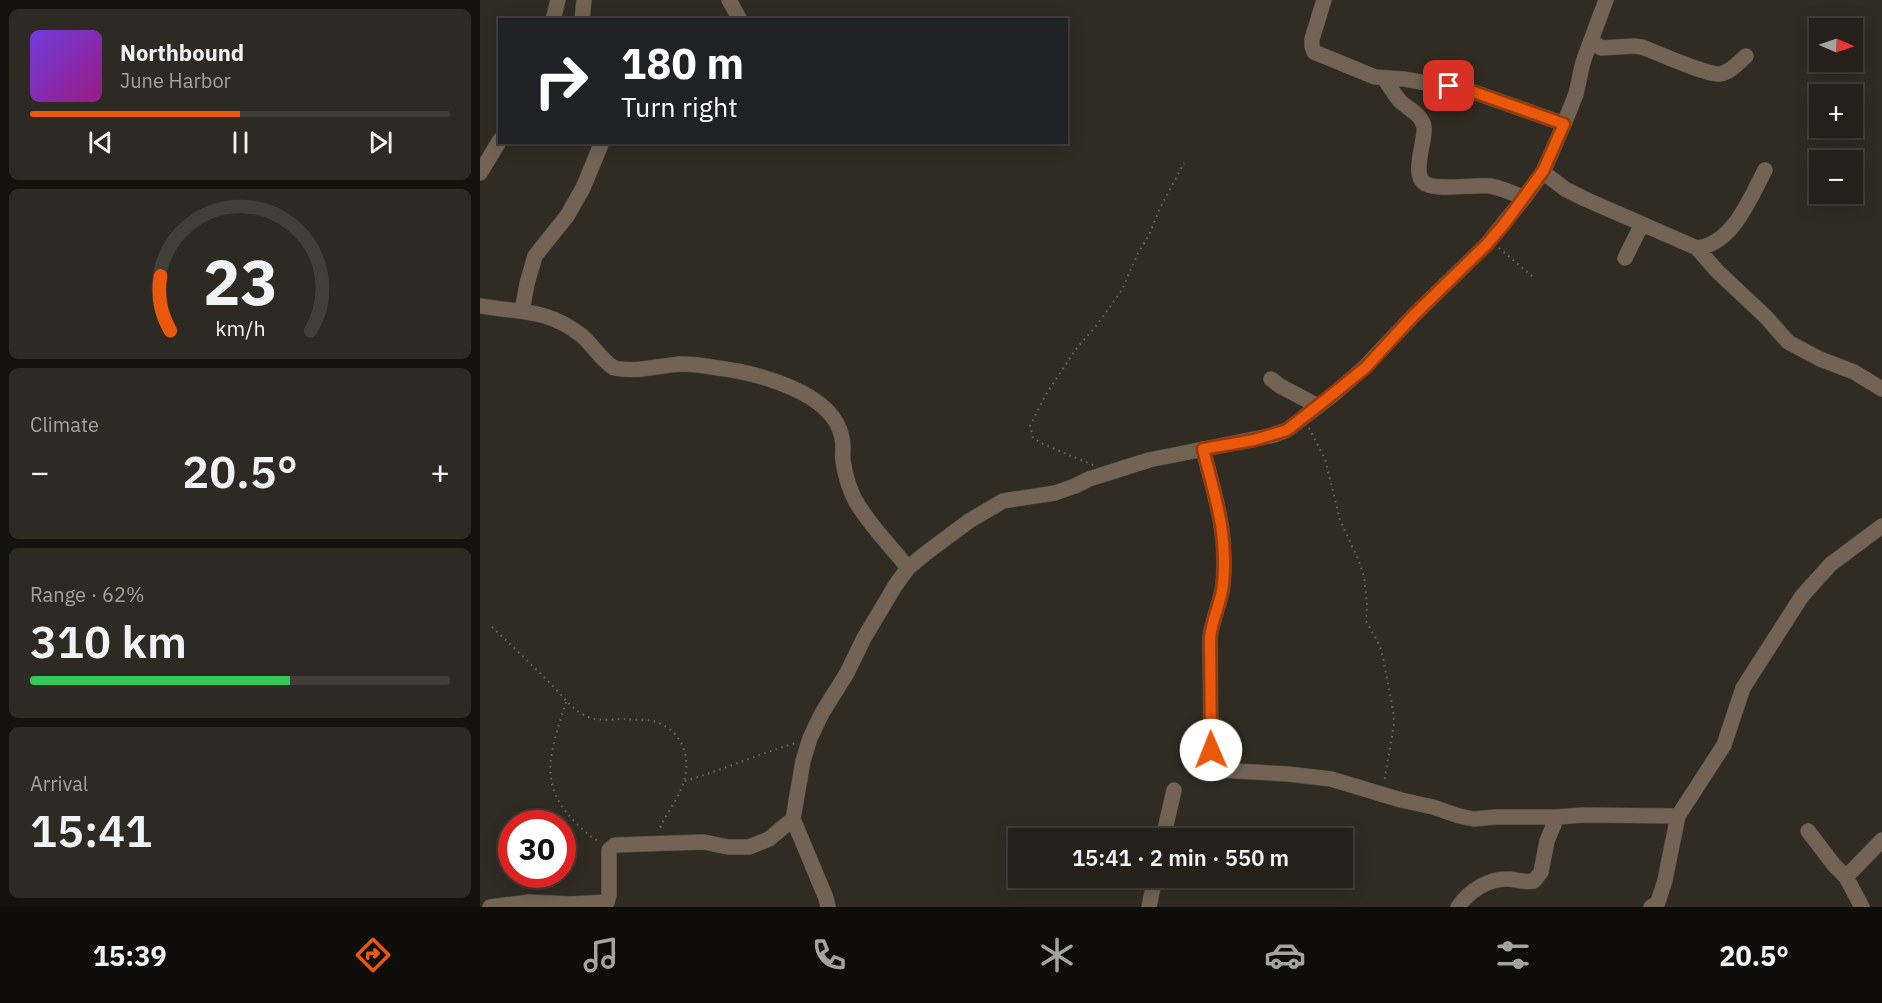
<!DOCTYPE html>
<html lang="en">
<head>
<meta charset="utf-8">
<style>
  :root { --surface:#25211a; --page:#2d2923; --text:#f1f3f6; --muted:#a3a3a2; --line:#423e39; --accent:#ea580c }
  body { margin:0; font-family:"IBM Plex Sans",sans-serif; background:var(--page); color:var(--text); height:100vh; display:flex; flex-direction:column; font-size:22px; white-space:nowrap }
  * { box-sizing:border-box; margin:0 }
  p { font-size:20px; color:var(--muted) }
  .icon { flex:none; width:33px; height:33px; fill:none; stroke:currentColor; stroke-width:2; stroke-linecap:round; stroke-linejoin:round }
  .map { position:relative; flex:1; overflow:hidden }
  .panel { display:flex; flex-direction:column; gap:9px; padding:9px; background:#14120e; width:480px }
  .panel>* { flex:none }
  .guide { position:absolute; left:18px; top:18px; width:570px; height:126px; border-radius:0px; box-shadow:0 3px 15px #0003,0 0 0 2px var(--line); background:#202124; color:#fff; overflow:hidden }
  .needle { width:39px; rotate:92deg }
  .buttons { position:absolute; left:1329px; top:18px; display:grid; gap:12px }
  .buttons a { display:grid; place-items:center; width:54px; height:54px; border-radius:0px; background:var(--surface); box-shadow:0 3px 15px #0003,0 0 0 2px var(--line); font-size:30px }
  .speed { position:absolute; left:18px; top:810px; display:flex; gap:12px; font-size:30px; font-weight:700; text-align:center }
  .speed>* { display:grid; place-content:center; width:78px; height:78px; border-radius:50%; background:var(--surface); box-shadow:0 3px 15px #0003,0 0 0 2px var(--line); line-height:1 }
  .speed .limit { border:9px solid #d22; background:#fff; color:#111 }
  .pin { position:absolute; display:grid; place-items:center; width:51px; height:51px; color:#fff; margin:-26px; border-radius:12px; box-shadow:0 3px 9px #0006 }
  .me { position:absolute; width:66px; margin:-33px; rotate:359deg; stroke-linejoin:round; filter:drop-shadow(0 0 4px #0008) }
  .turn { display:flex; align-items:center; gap:21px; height:126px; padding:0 24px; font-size:27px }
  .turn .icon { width:78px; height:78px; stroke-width:2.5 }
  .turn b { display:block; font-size:42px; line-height:51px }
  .big { font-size:45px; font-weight:600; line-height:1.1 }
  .panel .card { flex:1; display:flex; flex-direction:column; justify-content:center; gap:9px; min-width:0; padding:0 21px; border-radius:9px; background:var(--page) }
  .panel .dial { align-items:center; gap:0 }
  .dial svg { height:156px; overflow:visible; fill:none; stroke:var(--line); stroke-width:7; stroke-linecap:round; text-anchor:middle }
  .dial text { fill:var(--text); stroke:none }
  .song { display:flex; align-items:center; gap:18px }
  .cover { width:72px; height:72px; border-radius:9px; background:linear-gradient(135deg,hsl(260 70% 55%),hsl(310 70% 35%)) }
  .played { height:6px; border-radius:3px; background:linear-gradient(90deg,var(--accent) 50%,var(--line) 50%) }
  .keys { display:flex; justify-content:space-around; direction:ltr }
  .heat { display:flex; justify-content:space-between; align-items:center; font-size:33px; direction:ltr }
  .charge { height:9px; border-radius:4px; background:linear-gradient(90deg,#34c759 62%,var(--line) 0) }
  .trip { position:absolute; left:528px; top:828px; width:345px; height:60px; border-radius:0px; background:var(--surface); box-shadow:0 3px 15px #0003,0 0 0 2px var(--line); font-weight:600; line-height:60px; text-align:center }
  .tab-bar { display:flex; height:96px; justify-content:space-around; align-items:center; background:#0f0d0a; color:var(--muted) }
  .tab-bar .icon { width:42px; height:42px }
  .tab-bar .selected { color:var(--accent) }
  .tab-bar b { font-size:27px; color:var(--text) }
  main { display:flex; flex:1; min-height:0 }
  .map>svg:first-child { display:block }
</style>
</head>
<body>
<main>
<section class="panel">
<div class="card">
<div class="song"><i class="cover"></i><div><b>Northbound</b><p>June Harbor</p></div></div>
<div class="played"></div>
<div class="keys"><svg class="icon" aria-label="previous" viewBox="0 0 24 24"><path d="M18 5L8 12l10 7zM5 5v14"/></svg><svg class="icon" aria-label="pause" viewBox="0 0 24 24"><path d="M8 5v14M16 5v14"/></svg><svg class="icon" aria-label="next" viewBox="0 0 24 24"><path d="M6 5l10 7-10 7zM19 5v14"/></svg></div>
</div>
<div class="card dial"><svg viewBox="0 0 100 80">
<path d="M14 69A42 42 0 1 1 86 69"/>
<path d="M14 69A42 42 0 0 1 9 41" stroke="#ea580c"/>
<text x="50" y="56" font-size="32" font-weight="700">23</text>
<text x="50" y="72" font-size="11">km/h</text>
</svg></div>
<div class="card"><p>Climate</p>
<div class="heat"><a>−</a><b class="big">20.5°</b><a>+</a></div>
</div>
<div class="card"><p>Range · 62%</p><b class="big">310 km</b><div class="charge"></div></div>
<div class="card"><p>Arrival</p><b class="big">15:41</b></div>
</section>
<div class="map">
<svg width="1402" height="907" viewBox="0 0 1402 907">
  <rect width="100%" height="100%" fill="#312c23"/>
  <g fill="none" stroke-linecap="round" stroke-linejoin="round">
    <g stroke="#4c473f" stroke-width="16">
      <path id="minor" d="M249 0 260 20
        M844 0 832 39V46L834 52 895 77 924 79 991 91 1084 124
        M73 20 78 0
        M102 20 104 0
        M1111 40 1121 48 1154 46 1162 47C1178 53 1224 74 1239 74 1250 73 1258 63 1266 56
        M904 78C909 86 914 94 920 101 928 109 942 114 944 127 946 141 930 176 946 184 960 191 993 184 1010 186 1022 188 1033 193 1044 198
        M1063 172 1085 189 1105 199 1217 248C1253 244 1270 198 1285 170
        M0 173 20 140
        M1217 248 1237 271 1286 317 1308 342 1340 359 1374 372 1402 389
        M1145 258 1162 224
        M0 306C40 313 66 308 101 335 113 345 121 360 134 368 157 373 179 365 202 364 213 364 227 366 238 368 277 373 354 392 362 438 364 445 362 453 363 461 365 474 369 488 375 500 389 525 411 546 428 568
        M42 311 47 284 55 256 87 216 103 188 122 142
        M791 379 800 386 838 406
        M723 449C735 497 748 533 743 584 741 603 732 619 730 638L731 750 734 766 737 770 808 774 851 779 921 800 953 807 979 816 994 819 1015 817H1077
        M313 819 346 898 348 907
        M1328 831 1354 865 1366 877 1382 907
        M683 838 694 790
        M1366 877 1402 840
        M10 907 49 902 91 904 127 902 129 895V850L135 845 224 842 248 847H269L289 839 313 819 323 761 330 738 342 713 367 673 384 638 415 586 428 568 446 553 489 521 523 501 575 493 595 486 609 479 669 460 794 435 807 430 854 394 885 367 934 315 1007 244 1044 198 1063 172 1084 124 1096 94 1103 62 1126 0
        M669 907 675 878
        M978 907C990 890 1009 878 1030 879 1038 880 1046 883 1054 881L1061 872 1067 841 1077 817 1103 815 1198 816
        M1171 907 1178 902 1185 880 1198 816 1244 745 1263 688 1322 596 1351 564 1402 526"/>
    </g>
    <path stroke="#6e6a62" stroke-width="2" stroke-dasharray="1.5 4.5" stroke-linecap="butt" d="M1019 248 1053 277
      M829 428 845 459 860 520 878 559 884 577 887 604 886 621 900 646 903 658 913 710 914 724 904 783
      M613 465 563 444 553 438 550 426 565 396 596 349 616 326 642 290 657 255 669 235 680 208 704 163
      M12 627C33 647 54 667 74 687 84 698 91 708 104 715 115 722 132 719 144 719 154 720 167 719 176 722 202 731 211 756 204 781 199 799 186 813 179 830
      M86 702C72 749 56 782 94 821 102 829 110 837 120 842
      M205 781C243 770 278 754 316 743"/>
    <use href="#minor" stroke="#726354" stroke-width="15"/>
  </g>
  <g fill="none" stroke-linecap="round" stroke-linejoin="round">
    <g stroke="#983908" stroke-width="15">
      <path id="route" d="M731 750 730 638C732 619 741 603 743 584 748 534 735 497 723 449L774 440 807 430 854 393 885 368 934 315 1007 244 1025 223 1063 171 1084 124 991 91 969 86"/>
    </g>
    <use href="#route" stroke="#ea580c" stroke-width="10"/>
  </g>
</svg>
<div class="buttons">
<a><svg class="needle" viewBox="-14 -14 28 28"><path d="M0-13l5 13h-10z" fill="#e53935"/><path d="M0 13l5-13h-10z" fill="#a3a3a2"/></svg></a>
<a>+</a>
<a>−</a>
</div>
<div class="speed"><div class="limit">30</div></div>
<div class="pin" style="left:969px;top:86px;background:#d93025"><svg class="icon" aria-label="arrive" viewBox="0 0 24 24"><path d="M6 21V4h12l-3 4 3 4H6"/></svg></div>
<svg class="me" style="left:731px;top:750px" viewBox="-20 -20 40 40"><circle r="19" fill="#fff"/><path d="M0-13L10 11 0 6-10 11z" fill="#ea580c"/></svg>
<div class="trip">15:41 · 2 min · 550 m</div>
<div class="guide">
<div class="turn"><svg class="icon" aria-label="right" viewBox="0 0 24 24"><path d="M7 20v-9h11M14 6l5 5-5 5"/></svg><div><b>180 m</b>Turn right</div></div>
</div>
</div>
</main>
<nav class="tab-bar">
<b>15:39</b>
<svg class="icon selected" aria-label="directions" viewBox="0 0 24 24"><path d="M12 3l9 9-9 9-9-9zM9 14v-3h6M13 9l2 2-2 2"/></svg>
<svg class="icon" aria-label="music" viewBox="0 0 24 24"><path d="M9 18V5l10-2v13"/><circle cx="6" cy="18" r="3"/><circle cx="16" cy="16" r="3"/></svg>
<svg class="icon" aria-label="phone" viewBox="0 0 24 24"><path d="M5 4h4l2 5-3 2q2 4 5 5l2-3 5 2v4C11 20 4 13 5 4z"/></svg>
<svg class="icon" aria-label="climate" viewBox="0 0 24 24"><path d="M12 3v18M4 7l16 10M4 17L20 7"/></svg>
<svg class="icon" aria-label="car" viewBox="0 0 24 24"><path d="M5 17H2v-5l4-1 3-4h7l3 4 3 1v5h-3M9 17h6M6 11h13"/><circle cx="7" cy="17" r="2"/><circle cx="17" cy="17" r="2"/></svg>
<svg class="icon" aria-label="filters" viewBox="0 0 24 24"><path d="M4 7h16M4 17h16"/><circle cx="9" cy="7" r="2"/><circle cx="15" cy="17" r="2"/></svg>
<b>20.5°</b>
</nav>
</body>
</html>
